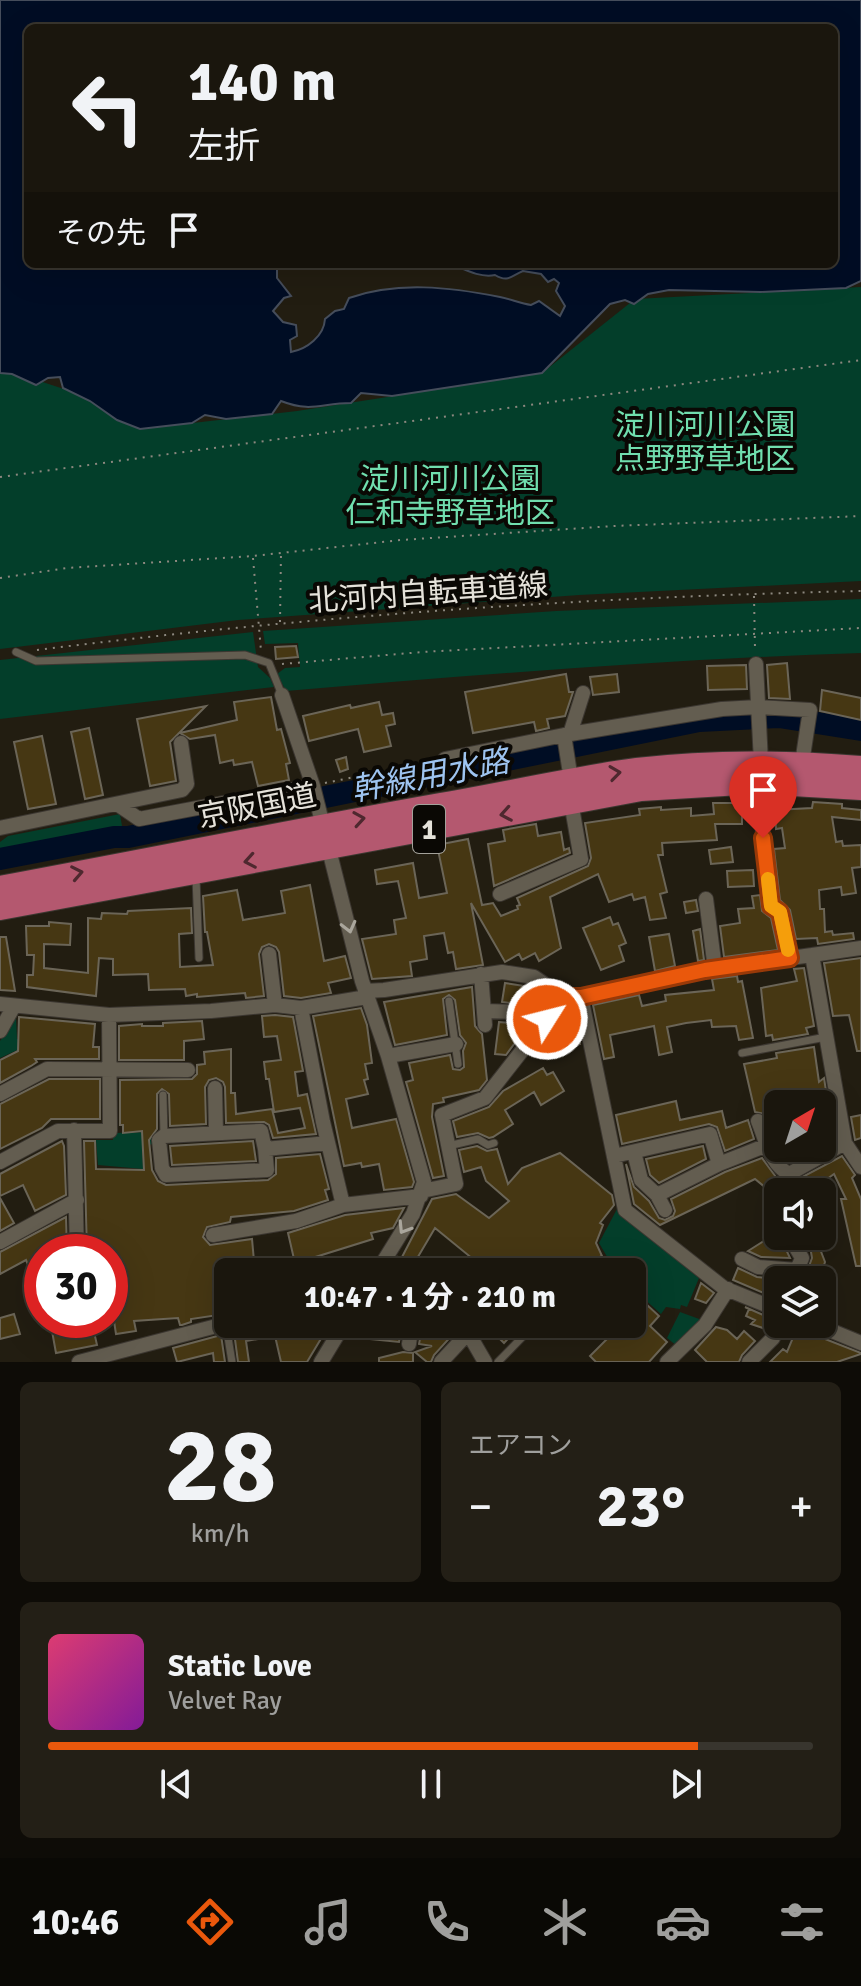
<!DOCTYPE html>
<html lang="ja">
<head>
<meta charset="utf-8">
<style>
  :root { --surface:#1a160d; --page:#231f16; --text:#f1f3f6; --muted:#9f9f9d; --line:#38352e; --accent:#ea580c }
  body { margin:0; font-family:Signika,"Noto Sans JP",sans-serif; background:var(--page); color:var(--text); height:100vh; display:flex; flex-direction:column; font-size:30px; white-space:nowrap }
  * { box-sizing:border-box; margin:0 }
  p { font-size:26px; color:var(--muted) }
  .icon { flex:none; width:44px; height:44px; fill:none; stroke:currentColor; stroke-width:2; stroke-linecap:round; stroke-linejoin:round }
  .map { position:relative; height:1362px; overflow:hidden }
  .sheet { display:flex; flex-direction:column; gap:20px; padding:20px; background:#0e0c07; flex:1 }
  .sheet>* { flex:none }
  .guide { position:absolute; left:24px; top:24px; width:814px; height:244px; border-radius:12px; box-shadow:0 8px 32px #0002,0 0 0 2px var(--line); background:#1a160d; color:var(--text); overflow:hidden }
  .needle { width:52px; rotate:39deg }
  .fabs { position:absolute; left:764px; top:1090px; display:grid; gap:16px }
  .fabs a { display:grid; place-items:center; width:72px; height:72px; border-radius:12px; background:var(--surface); box-shadow:0 8px 32px #0002,0 0 0 2px var(--line); font-size:40px }
  .speed { position:absolute; left:24px; top:1234px; display:flex; gap:16px; font-size:40px; font-weight:700; text-align:center }
  .speed>* { display:grid; place-content:center; width:104px; height:104px; border-radius:50%; background:var(--surface); box-shadow:0 8px 32px #0002,0 0 0 2px var(--line); line-height:1 }
  .speed .limit { border:12px solid #d22; background:#fff; color:#111 }
  .pin { position:absolute; display:grid; place-items:center; width:68px; height:68px; color:#fff; margin:-82px -34px; border-radius:50% 50% 50% 0; rotate:-45deg; box-shadow:0 0 8px #0007 }
  .pin .icon { rotate:45deg }
  .me { position:absolute; width:88px; margin:-44px; rotate:54deg; stroke-linejoin:round; filter:drop-shadow(0 0 6px #0008) }
  .turn { display:flex; align-items:center; gap:28px; height:168px; padding:0 32px; font-size:36px }
  .turn .icon { width:104px; height:104px; stroke-width:2.5 }
  .turn b { display:block; font-size:56px; line-height:68px }
  .then { display:flex; align-items:center; height:76px; padding:0 32px; background:#0003; gap:16px; font-size:30px }
  .big { font-size:60px; font-weight:700; line-height:1.1 }
  .sheet .tile { flex:1; display:flex; flex-direction:column; justify-content:center; gap:12px; min-width:0; padding:0 28px; border-radius:12px; background:var(--page) }
  .sheet .dial { align-items:center; gap:0 }
  .dial b { font-size:104px; line-height:1 }
  .song { display:flex; align-items:center; gap:24px }
  .cover { width:96px; height:96px; border-radius:12px; background:linear-gradient(135deg,hsl(340 70% 55%),hsl(290 70% 35%)) }
  .played { height:8px; border-radius:4px; background:linear-gradient(90deg,var(--accent) 85%,var(--line) 85%) }
  .keys { display:flex; justify-content:space-around; direction:ltr }
  .heat { display:flex; justify-content:space-between; align-items:center; font-size:44px; direction:ltr }
  .sheet .tiles { flex:1; display:grid; gap:20px; grid-template-columns:1fr 1fr }
  .tile:last-child { grid-column:span 2 }
  .trip { position:absolute; left:214px; top:1258px; width:432px; height:80px; border-radius:12px; background:var(--surface); box-shadow:0 8px 32px #0002,0 0 0 2px var(--line); font-weight:700; line-height:80px; text-align:center }
  .tab-bar { display:flex; height:128px; justify-content:space-around; align-items:center; background:#0a0905; color:var(--muted) }
  .tab-bar .icon { width:56px; height:56px }
  .tab-bar .selected { color:var(--accent) }
  .tab-bar b { font-size:36px; color:var(--text) }
  .map>svg:first-child { display:block }
</style>
</head>
<body>
<div class="map">
<svg width="861" height="1362" viewBox="0 0 861 1362">
  <rect width="100%" height="100%" fill="#221d11"/>
  <path fill="#033e2a" d="M861 287V581L579 595 238 620 0 649V368L73 392 140 429 297 411 542 373 635 299Z
    M861 599V653C669 659 477 675 286 691L277 674 285 668 300 667 298 643 265 644 263 631 556 611Z
    M253 632 258 667 270 678 274 687 0 719V660Z
    M120 814 122 826 0 850V842L8 836Z
    M16 1017 17 1039 39 1040 0 1058V1041Z
    M156 1132 157 1144 142 1145 143 1169 98 1165 96 1140H113V1133Z
    M617 1209 699 1278 687 1307 681 1305 680 1309 666 1307 661 1314 632 1288V1272H616L599 1243Z
    M680 1312 702 1320 677 1346 667 1338Z"/>
  <path fill="#000d24" stroke="#454d5b" stroke-width="2" fill-rule="evenodd" d="M0 0H861V281L846 288 761 292 669 290 648 294 634 304 625 300 610 304 542 373 392 396 361 393 351 403C321 403 312 413 281 401L272 414 226 419 205 415 192 423 140 429 117 420 90 401 63 388 60 377 48 378 36 385 12 374 0 373ZM28 28H834V264H452C466 270 480 278 495 275 508 283 511 276 523 271L541 274 548 282 554 279 559 283 556 291 565 306 560 316 539 301 531 305C520 303 510 299 500 297 450 287 397 281 349 298L344 309 335 311 325 319C324 336 307 349 291 352L290 340 297 336 296 325 283 322 273 311 284 298 291 296 277 278V264H28Z"/>
  <g fill="none" stroke-linecap="round" stroke-linejoin="round">
    <path stroke="#000d24" stroke-width="22" d="M0 859 114 837H128L699 721 779 717 861 730"/>
  </g>
  <path fill="#463713" stroke="#6b6557" stroke-width="2" d="M296 646 298 657 276 659 275 647Z
    M787 663 790 699 769 698 767 665Z
    M746 665 747 689 708 690 707 666Z
    M566 674 569 692H573L565 716 547 719 549 728 536 731 534 722 473 733 465 692Z
    M617 674 619 692 593 695 590 677Z
    M822 690 861 698V720L820 711Z
    M271 697 277 730 281 729 290 763 286 764 289 780 258 786 252 762 234 765 233 760 220 763 215 735 190 739 180 733 237 720 234 702Z
    M379 702 382 715 393 713 395 724 386 726 391 746 364 752 358 729 309 741 303 716 350 705 351 708Z
    M206 706 170 742 176 781 150 786 137 719Z
    M89 728 103 795 85 799 71 732Z
    M42 736 56 804 28 809 14 742Z
    M346 757 348 769 340 772 336 760Z
    M813 802 842 804V808L861 810V820L832 817 836 842 842 841 843 846 861 845V867L852 868 856 893 842 895 841 887 819 890 820 909H824L825 932 832 931 833 935 853 933 854 939 818 944 817 938 796 939 790 910 780 900 774 849 785 848 782 828 776 829 775 810 812 808Z
    M713 803H742V824H715L717 840 662 843 663 855H658L667 892 660 894 666 918 650 920 645 897 634 900 632 894 609 902 598 874 550 897 561 948 539 961 535 953 522 960 519 954 505 962 471 903 483 965 456 969 453 952 448 953 444 933 424 936 427 959 410 962 412 976 372 979 362 939 396 934 394 920 406 918 398 881 377 884 375 870 413 863 419 898 447 893 437 845 468 839 482 905 493 903 501 916 518 909 517 906 520 905 517 898 588 866 591 858 585 823 640 815 639 809 661 807V810L691 808V816L714 814Z
    M536 824 538 836 561 832 564 850 569 848 570 853 494 886 488 844 505 841 503 830Z
    M731 847 733 862 711 864 709 850Z
    M753 870 754 886 728 887 727 871Z
    M310 885 324 961 345 956 351 978 328 983 331 993 301 998 284 996 279 952 276 947 269 944 262 947 259 954 264 996 246 998 245 993 197 997V994L186 996 185 989 149 990 148 974 113 975V959L99 958 96 996 27 987V975H33L34 955H27L26 926H49V922L71 924 70 945 44 944V968L88 973V918L101 919 102 913 127 914 128 911 191 908 192 933 179 934 180 967 213 965 207 932H205L203 896 237 890 243 920 285 913 281 891Z
    M760 895 762 911 771 918 778 950 724 957 720 926 740 923 738 909 754 908 752 896Z
    M696 900 698 911 686 913 684 902Z
    M610 917 613 925 618 923 626 943 619 946 624 961 601 970 583 928Z
    M700 929 704 960 698 961 693 931Z
    M669 934 675 966 655 971 649 937Z
    M0 937H6L15 991 0 990Z
    M861 958V1051H857L849 1015 833 1016 824 963Z
    M804 968 814 1026 806 1028 808 1034 773 1040 772 1035 766 1036 761 988 797 981 794 969Z
    M737 976 738 982 742 981 753 1038 739 1040 736 1026 712 1027 711 1020 686 1023 667 1027 672 1052 659 1055 654 1026 610 1035 614 1057 604 1059 593 1005 639 995 642 1006 666 1001 665 995 714 990 712 979Z
    M505 983 530 987 532 991 549 999 543 1007 502 1002Z
    M472 987 475 1026 482 1034 487 1080 479 1090 443 1098 444 1102 433 1104 432 1117 444 1176 433 1178 406 1082 413 1080 409 1063 450 1055 453 1069 460 1070 464 1067 463 1051 466 1043 460 1035 455 1000 449 995 443 999 447 1035 395 1045 384 1002Z
    M361 1008 367 1025 372 1063 365 1064 368 1079 364 1080 368 1094 346 1099 352 1128 396 1119 414 1182 412 1187 384 1190 379 1164 362 1167 361 1163 344 1166 313 1016Z
    M574 1011 580 1044 567 1047 561 1017Z
    M275 1015 293 1017 303 1071 295 1072 298 1096 307 1094 316 1134 273 1138 269 1125 264 1122 226 1123 225 1087 223 1082 216 1078 209 1080 205 1087 206 1124 170 1126 169 1094 162 1089 157 1094V1129L149 1140 152 1170 158 1181 166 1185 268 1180 276 1174V1158L320 1154 329 1189 325 1190 328 1200 294 1211 231 1217 230 1222 207 1227 203 1237 210 1245 252 1239 255 1272H228V1298H223L225 1314 191 1319V1322L182 1325H180L178 1318 134 1321 136 1331 116 1334 110 1295 117 1294 114 1274 110 1275V1252H87L84 1141H95L96 1169 144 1170 142 1131 123 1133V1125H120V1080L192 1079 197 1074V1065L205 1064 204 1052 231 1049V1093H235L236 1114 272 1109 278 1133 305 1128 300 1108 274 1112 269 1079H266L264 1062 281 1060 277 1036 264 1037 262 1016Z
    M19 1017 95 1024 93 1047H99V1059H35L37 1062 31 1066 0 1083V1060L18 1051Z
    M202 1021 204 1039 184 1041V1060H119V1026L142 1024V1026H163V1023Z
    M499 1022 529 1025 525 1031 519 1030 517 1040 506 1055 495 1054Z
    M814 1047 819 1082 824 1078 832 1128 827 1129 829 1140 822 1144V1104H778V1139L776 1140 765 1114 755 1112 744 1064 777 1058 776 1053Z
    M543 1068 547 1075 553 1072 564 1091 541 1105 534 1092 505 1110 513 1124 493 1137 489 1138 478 1133 457 1137 453 1121 489 1107 503 1091Z
    M49 1079H100V1119H51L42 1128 0 1149V1104Z
    M676 1101 680 1120 722 1111 726 1128 748 1120 754 1139 725 1151 717 1127 709 1124 622 1144 616 1115Z
    M861 1115V1138L855 1140 851 1117Z
    M62 1141 64 1146 66 1195 35 1211 23 1185 0 1196V1174Z
    M253 1141 256 1161 172 1165 170 1146Z
    M477 1146 487 1151 497 1149 508 1184 522 1168 560 1153 612 1195 614 1205 600 1223 603 1225 596 1243 602 1256 566 1272H461L473 1259 435 1228 409 1272H403L393 1266 398 1257 401 1259 432 1199 456 1194 489 1218 509 1201 486 1181 481 1167 464 1172 459 1150Z
    M703 1146 706 1159 659 1183 650 1175 646 1159Z
    M779 1148H815L790 1162Z
    M842 1156 855 1175 852 1178 861 1199V1266H856L841 1199H846L834 1174 809 1192H778L777 1197 755 1179 660 1225 634 1204 626 1164 634 1187 649 1201 659 1218 665 1220 673 1216 675 1211 671 1199 725 1172 762 1158 776 1177 789 1184Z
    M0 1198 14 1223 0 1231Z
    M404 1208 393 1228 371 1233 373 1239 309 1259 313 1272H297L288 1233 345 1215Z
    M66 1217 67 1252H42V1260L28 1265 26 1260 0 1274V1252Z
    M778 1232 790 1258 761 1257 748 1251Z
    M813 1236H815L825 1262 819 1280H804L812 1258 810 1246 807 1247 804 1241Z
    M738 1268 757 1277 778 1279V1299L733 1280Z
    M701 1283 714 1293 706 1303 695 1299Z
    M632 1291 659 1316 650 1326 667 1342 649 1362H596L590 1356 613 1333 603 1324H632Z
    M745 1307 770 1318 766 1329 751 1324 755 1320 746 1316 749 1309Z
    M14 1314 20 1334 0 1339V1318Z
    M77 1321 78 1326 92 1323 97 1345 56 1353 52 1331 67 1328 66 1323Z
    M271 1324H302L322 1337 307 1362H281L275 1336 246 1341 249 1362H238L234 1332Z
    M354 1324 402 1326 399 1342 370 1339 353 1329Z
    M428 1324H446L455 1332 434 1355 431 1362H427L415 1352 432 1346 419 1344 422 1328 432 1329Z
    M485 1324H522L504 1343Z
    M716 1327 727 1330 737 1339 744 1331 755 1341 742 1355 739 1362H707L695 1350Z
    M797 1328 861 1353V1354L837 1362H770L783 1349 787 1352Z
    M221 1335 225 1362H214L213 1353 177 1362 173 1348Z
    M403 1352 413 1353V1362H379V1358Z"/>
  <g fill="none" stroke-linecap="round" stroke-linejoin="round">
    <g stroke="#3c3731" stroke-width="9">
      <path id="service" d="M16 652 36 661 245 655 269 663 282 695
        M196 877 199 958
        M449 1001 458 1064
        M742 1053 826 1037
        M163 1095 164 1136
        M448 1146 478 1139 488 1145 494 1143
        M226 1325 232 1362
        M498 1362 535 1324"/>
    </g>
    <g stroke="#3c3731" stroke-width="16">
      <path id="minor" d="M756 664 761 762
        M282 695 313 786 362 981 388 1056 424 1182 413 1214 377 1272
        M570 734 583 693
        M564 735 571 780
        M445 759 564 735 722 709 758 707 810 710 802 763
        M761 782 763 838 771 906 780 912 790 958
        M117 804 139 819 313 786
        M0 828 182 790 187 784 181 743
        M500 894 581 859 571 802
        M706 899 715 969
        M269 954 275 1005
        M812 955 861 948
        M481 974 485 1025
        M365 991 384 990 502 972 534 977 564 997H581L705 970 812 955 845 1143 861 1167
        M581 997 625 1210 724 1288 778 1310
        M0 1004 109 1015 211 1011 275 1005 301 1008 367 997
        M301 1008 323 1122 343 1205
        M484 1011 514 1012 547 1019
        M0 1031 14 1006
        M388 1056 456 1044
        M215 1088 216 1133
        M0 1094 47 1069 188 1070
        M758 1121C766 1140 770 1164 789 1174L845 1143
        M74 1130 77 1252
        M265 1149 261 1131 164 1136 159 1140 162 1168 166 1175 267 1170 265 1149 328 1143
        M634 1152 641 1180 657 1195 665 1210
        M614 1156 710 1134 719 1164
        M0 1162 58 1131H110L109 1015
        M422 1191 456 1184 442 1115 485 1098 564 997
        M657 1195 719 1164 767 1145
        M213 1235 296 1221 343 1205 421 1196
        M789 1236 802 1258 793 1280
        M0 1242 77 1200
        M742 1259 758 1267 797 1270
        M463 1324 485 1362
        M815 1324 861 1343
        M409 1344 412 1324
        M79 1362 228 1323
        M321 1362 344 1324
        M441 1362 469 1332
        M667 1362 705 1325 728 1289
        M749 1362 773 1338 778 1324"/>
    </g>
    <g stroke="#3c3731" stroke-width="26">
      <path id="trunk" d="M0 888C145 861 289 832 435 806 502 795 569 779 637 770 711 761 787 762 861 768
        M0 908 641 789 757 782 861 788"/>
    </g>
    <path stroke="#8c887f" stroke-width="2" stroke-dasharray="2 6" stroke-linecap="butt" d="M0 477 861 360
      M253 558 261 651
      M0 578 67 568 253 556 401 540 614 526 861 516
      M754 596 755 649
      M280 622 281 553
      M37 650C310 616 586 597 861 591
      M282 664 422 652 861 628
      M325 783 433 761"/>
    <use href="#service" stroke="#635d50" stroke-width="7"/>
    <use href="#minor" stroke="#635d50" stroke-width="14"/>
    <use href="#trunk" stroke="#b4586f" stroke-width="24"/>
  </g>
  <defs><path id="oneway-chevron" d="M-2-3.5L2.5 0L-2 3.5" fill="none" stroke-width="1.6" stroke-linecap="round" stroke-linejoin="round" transform="scale(2)"/></defs>
  <g stroke="#4e282f">
    <use href="#oneway-chevron" transform="translate(615 773) rotate(-8)"/>
    <use href="#oneway-chevron" transform="translate(506 814) rotate(170)"/>
    <use href="#oneway-chevron" transform="translate(359 819) rotate(-9)"/>
    <use href="#oneway-chevron" transform="translate(250 861) rotate(170)"/>
    <use href="#oneway-chevron" transform="translate(77 873) rotate(-11)"/>
  </g>
  <g stroke="#aaa69c">
    <use href="#oneway-chevron" transform="translate(349 927) rotate(76)"/>
    <use href="#oneway-chevron" transform="translate(404 1228) rotate(122)"/>
  </g>
  <g fill="none" stroke-linecap="round" stroke-linejoin="round">
    <g stroke="#983908" stroke-width="20">
      <path id="route" d="M547 1019 564 997H581L705 970 790 958 780 912 771 906 763 838"/>
    </g>
    <use href="#route" stroke="#ea580c" stroke-width="14"/>
    <path stroke="#f59e0b" stroke-width="14" d="M768 879 771 906 780 912 788 950"/>
  </g>
  <g text-anchor="middle" stroke-width="8" stroke-linejoin="round" paint-order="stroke">
    <rect fill="#0a0804" stroke="#a3a19a" stroke-width="2" x="413" y="805" width="32" height="48" rx="6"/>
    <g font-size="28" font-weight="bold" fill="#e5e2da">
      <text x="429" y="839">1</text>
    </g>
    <g font-size="30" fill="#70deae" stroke="#0a0804">
      <text x="705" y="435">淀川河川公園<tspan x="705" dy="34">点野野草地区</tspan></text>
      <text x="450" y="489">淀川河川公園<tspan x="450" dy="34">仁和寺野草地区</tspan></text>
    </g>
    <g font-size="30" fill="#e5e2da" stroke="#0a0804">
      <text transform="translate(428 593) rotate(-4)" y="10">北河内自転車道線</text>
      <text transform="translate(257 806) rotate(-11)" y="10">京阪国道</text>
    </g>
    <g font-size="32" font-style="italic" fill="#9ec4f0" stroke="#0a0804">
      <text transform="translate(430 775) rotate(-11)" y="11">幹線用水路</text>
    </g>
  </g>
</svg>
<div class="fabs">
<a><svg class="needle" viewBox="-14 -14 28 28"><path d="M0-13l5 13h-10z" fill="#e53935"/><path d="M0 13l5-13h-10z" fill="#9f9f9d"/></svg></a>
<a><svg class="icon" aria-label="sound" viewBox="0 0 24 24"><path d="M4 9h4l5-4v14l-5-4H4zM17 9q2 3 0 6"/></svg></a>
<a><svg class="icon" aria-label="layers" viewBox="0 0 24 24"><path d="M12 4l9 5-9 5-9-5zM3 14l9 5 9-5"/></svg></a>
</div>
<div class="speed"><div class="limit">30</div></div>
<div class="pin" style="left:763px;top:838px;background:#d93025"><svg class="icon" aria-label="arrive" viewBox="0 0 24 24"><path d="M6 21V4h12l-3 4 3 4H6"/></svg></div>
<svg class="me" style="left:547px;top:1019px" viewBox="-20 -20 40 40"><circle r="17" fill="#ea580c" stroke="#fff" stroke-width="3"/><path d="M0-11L8 9 0 5-8 9z" fill="#fff"/></svg>
<div class="trip">10:47 · 1 分 · 210 m</div>
<div class="guide">
<div class="turn"><svg class="icon" aria-label="left" viewBox="0 0 24 24"><path d="M17 20v-9H6M10 6l-5 5 5 5"/></svg><div><b>140 m</b>左折</div></div>
<div class="then">その先<svg class="icon" aria-label="arrive" viewBox="0 0 24 24"><path d="M6 21V4h12l-3 4 3 4H6"/></svg></div>
</div>
</div>
<section class="sheet">
<div class="tiles">
<div class="tile dial"><b>28</b><p>km/h</p></div>
<div class="tile"><p>エアコン</p>
<div class="heat"><a>−</a><b class="big">23°</b><a>+</a></div>
</div>
<div class="tile">
<div class="song"><i class="cover"></i><div><b>Static Love</b><p>Velvet Ray</p></div></div>
<div class="played"></div>
<div class="keys"><svg class="icon" aria-label="previous" viewBox="0 0 24 24"><path d="M18 5L8 12l10 7zM5 5v14"/></svg><svg class="icon" aria-label="pause" viewBox="0 0 24 24"><path d="M8 5v14M16 5v14"/></svg><svg class="icon" aria-label="next" viewBox="0 0 24 24"><path d="M6 5l10 7-10 7zM19 5v14"/></svg></div>
</div>
</div>
</section>
<nav class="tab-bar">
<b>10:46</b>
<svg class="icon selected" aria-label="directions" viewBox="0 0 24 24"><path d="M12 3l9 9-9 9-9-9zM9 14v-3h6M13 9l2 2-2 2"/></svg>
<svg class="icon" aria-label="music" viewBox="0 0 24 24"><path d="M9 18V5l10-2v13"/><circle cx="6" cy="18" r="3"/><circle cx="16" cy="16" r="3"/></svg>
<svg class="icon" aria-label="phone" viewBox="0 0 24 24"><path d="M5 4h4l2 5-3 2q2 4 5 5l2-3 5 2v4C11 20 4 13 5 4z"/></svg>
<svg class="icon" aria-label="climate" viewBox="0 0 24 24"><path d="M12 3v18M4 7l16 10M4 17L20 7"/></svg>
<svg class="icon" aria-label="car" viewBox="0 0 24 24"><path d="M5 17H2v-5l4-1 3-4h7l3 4 3 1v5h-3M9 17h6M6 11h13"/><circle cx="7" cy="17" r="2"/><circle cx="17" cy="17" r="2"/></svg>
<svg class="icon" aria-label="filters" viewBox="0 0 24 24"><path d="M4 7h16M4 17h16"/><circle cx="9" cy="7" r="2"/><circle cx="15" cy="17" r="2"/></svg>
</nav>
</body>
</html>
